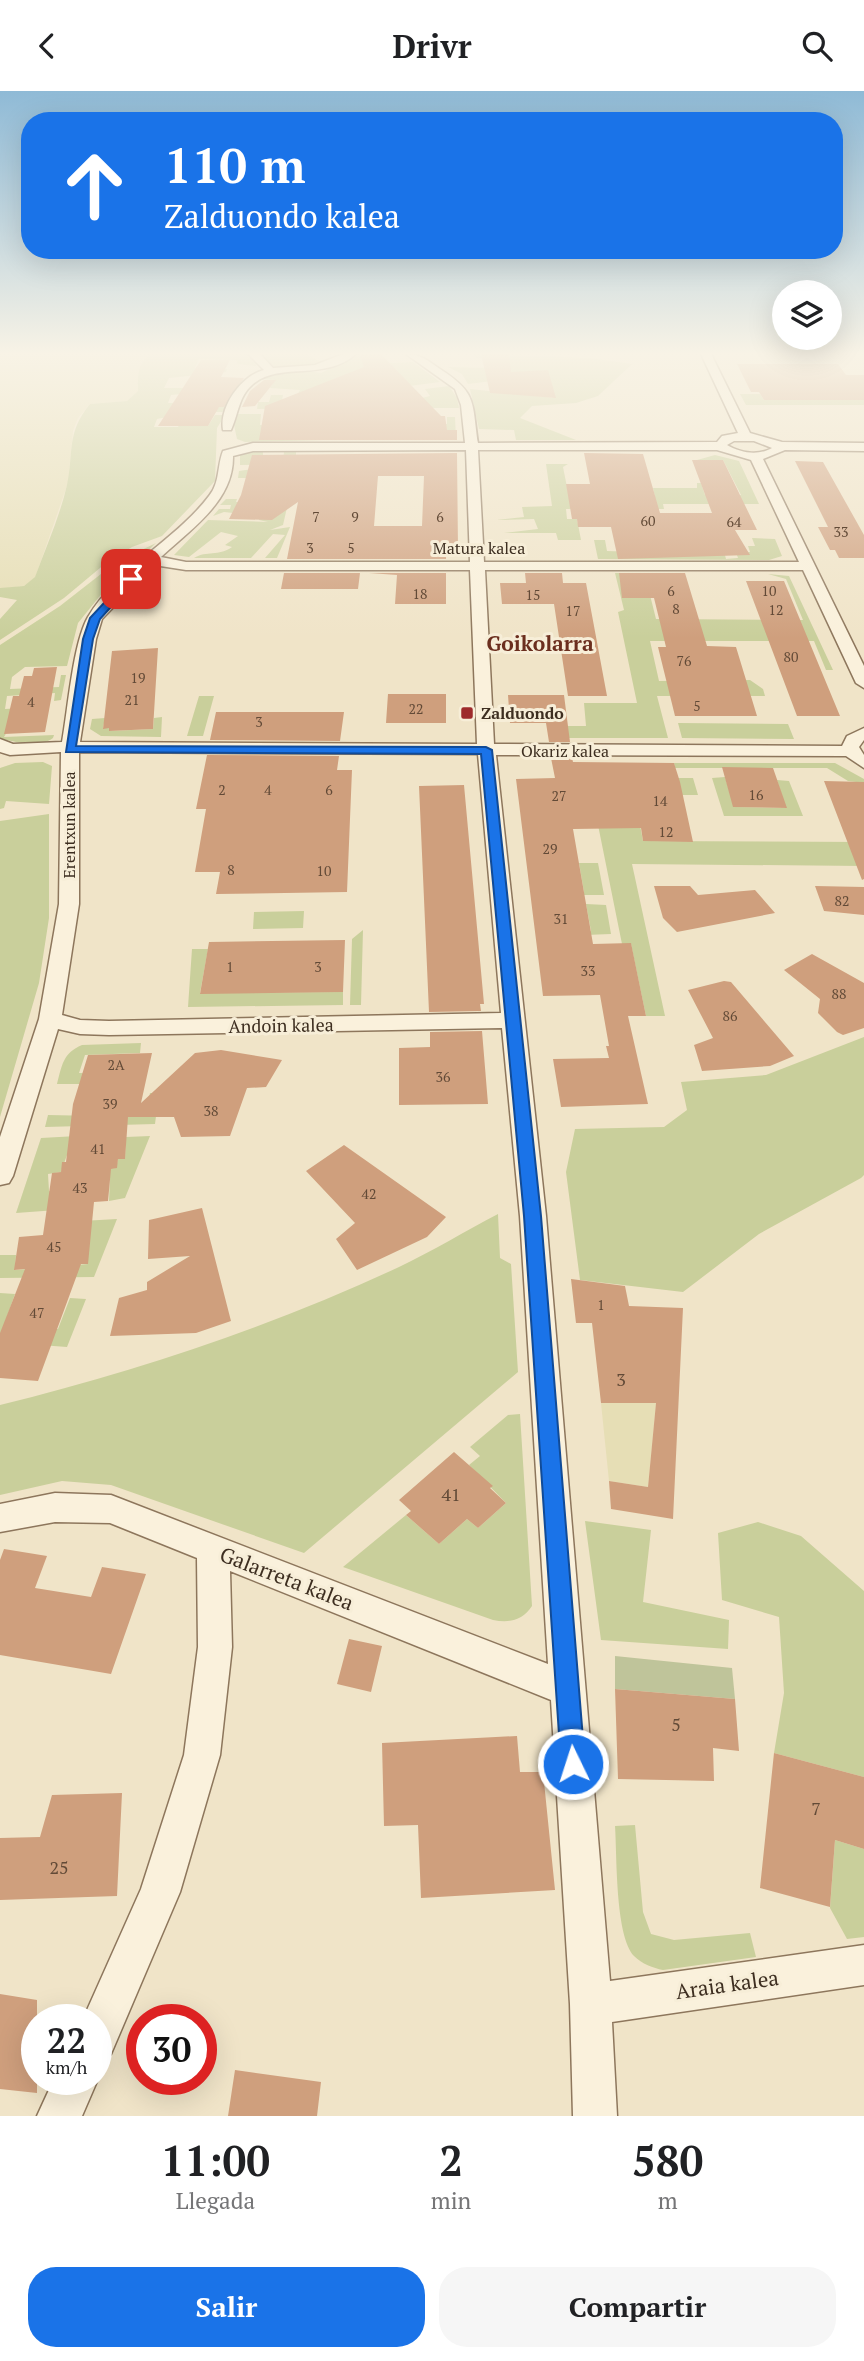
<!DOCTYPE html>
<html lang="es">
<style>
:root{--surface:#fff;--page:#f6f6f6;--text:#202124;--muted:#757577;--accent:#1a73e8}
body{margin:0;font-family:"PT Serif",serif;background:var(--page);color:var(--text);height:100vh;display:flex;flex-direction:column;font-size:26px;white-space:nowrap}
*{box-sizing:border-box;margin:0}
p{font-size:23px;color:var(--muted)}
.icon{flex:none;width:38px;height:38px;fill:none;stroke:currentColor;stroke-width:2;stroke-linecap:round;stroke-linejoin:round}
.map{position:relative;height:2025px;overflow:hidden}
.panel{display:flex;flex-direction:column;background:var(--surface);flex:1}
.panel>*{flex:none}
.hud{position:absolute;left:21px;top:21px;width:822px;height:147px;border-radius:28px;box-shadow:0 7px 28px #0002;background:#1a73e8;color:#fff;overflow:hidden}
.controls{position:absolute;left:772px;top:189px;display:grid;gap:14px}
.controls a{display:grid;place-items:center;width:70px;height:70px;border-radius:50%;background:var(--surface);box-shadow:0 7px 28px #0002;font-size:35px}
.speed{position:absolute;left:21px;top:1913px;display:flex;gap:14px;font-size:35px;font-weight:700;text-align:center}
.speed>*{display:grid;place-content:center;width:91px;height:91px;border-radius:50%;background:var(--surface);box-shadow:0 7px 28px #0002;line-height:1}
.speed small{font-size:18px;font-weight:400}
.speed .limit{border:10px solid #d22;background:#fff;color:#111}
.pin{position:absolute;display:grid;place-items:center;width:60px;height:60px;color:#fff;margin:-30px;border-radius:14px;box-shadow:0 4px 10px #0006}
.me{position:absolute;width:77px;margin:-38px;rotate:356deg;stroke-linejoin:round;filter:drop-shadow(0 0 5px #0008)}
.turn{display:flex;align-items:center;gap:24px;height:147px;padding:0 28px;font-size:32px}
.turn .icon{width:91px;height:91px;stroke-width:2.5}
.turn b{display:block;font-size:49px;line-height:60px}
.eta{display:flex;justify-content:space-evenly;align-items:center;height:119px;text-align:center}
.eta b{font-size:42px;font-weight:700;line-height:49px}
.cta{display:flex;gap:14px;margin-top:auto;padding:14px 28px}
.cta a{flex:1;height:80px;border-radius:28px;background:var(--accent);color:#fff;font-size:28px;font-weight:700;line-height:80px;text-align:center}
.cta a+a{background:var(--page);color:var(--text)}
header{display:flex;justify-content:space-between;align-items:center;height:91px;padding:0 28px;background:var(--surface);font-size:32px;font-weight:700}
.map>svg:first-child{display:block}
</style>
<header><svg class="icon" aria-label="back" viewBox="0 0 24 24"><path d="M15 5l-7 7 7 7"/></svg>Drivr<svg class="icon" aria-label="search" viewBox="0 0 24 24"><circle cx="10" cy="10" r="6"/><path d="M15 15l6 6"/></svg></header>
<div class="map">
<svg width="864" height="2025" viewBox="0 0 864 2025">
<rect width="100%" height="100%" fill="#f0e4c8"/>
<path fill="#e6deb5" d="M0,263h151l-5,3 -8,34 -11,10 -37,3 -12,14 -5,13 -5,52 -33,95 -11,8 -17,2h-7z
M601,1312h55l-8,84 -39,-6z"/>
<path fill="#c9cf9b" d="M151,263h96l10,6 -1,6 -18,-2 -2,-4 -37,-1 -4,9 32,1 -1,3 -57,6 -5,10h19l-2,6 -10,1 -3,8h61l-3,9h-34l-35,7 -3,8h24l4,-8 6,7h20l7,-11h10l-8,13 -2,53 -53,55 -30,11 -26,16 -42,35 -64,42v-21l17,-19 -17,-3v-9l24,-2 11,-9c11,-30 25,-61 32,-92 7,-33 -1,-52 23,-81l37,-3 11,-10c0,-14 -1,-29 13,-37z
M259,263h48l16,9 -48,4z
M359,263h22l-21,1 15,9 38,-2 27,20 -54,7 32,10 12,-3 -5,-7 24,-3 8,12 2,10h-69l-31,17 88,-1v-7h8l1,22 -12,1 -2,-3 -197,5 -8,-3 -3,-14 4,-11h23l-1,11h18l62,-17 -83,1 1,-7h11l2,-7h12l-1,5 16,-6 2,-4 -30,-2 5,-8 -15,-1 40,-9 21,3z
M474,263l116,4 42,6 -34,32 -22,7 -44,3 -12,12 56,22h-60l-2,-10 -35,-1 -9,-40 85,9 -55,-18 -32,4 -6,-10 -14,-7 39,1 -5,-10h-6z
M740,303h20l4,6h100v5h-118z
M247,361h16v3h-10l30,7 1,-10h12v16l-13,57 -13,5 20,-3 -13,31h-12l20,-23 -12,-1 -22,24h-57c13,-8 24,-1 38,-11l-7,-2 13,-9 -17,-4 -32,25 -15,-2 34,-35 60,2 -9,-2 1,-4 -36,-4 -11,4 6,-7h11l1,-4h-11l6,-6h11l-1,3 30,1 21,-25h-49l1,-7 49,-7 -48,1v-10z
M715,364l24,6 20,43h-96l1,5h-98l1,10h10l4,21h-23l-2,-7h-52l34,-4 -4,-10 -38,1 28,-3 -2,-10 30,-1 -6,-42h22l-5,3 6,30h86l-2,-9h44v-5h4l4,12h36l-18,-35h-26z
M752,447l23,1 7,17 -13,4 -171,-1 -4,-19h11l2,11 118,4 1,4 12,-1 -2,-6h14l-2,-6h7z
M156,452l-57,54 -21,26 -11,43 -42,1 -13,10 -2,12 49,-2 2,-12h5l-5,25 -7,1 1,-8 -48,3 -2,13 16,-1 -17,29 50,-2 -1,3c-18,13 -34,3 -53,1v-94l60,-39 55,-43z
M615,482h12l2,6h17l10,40 147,1 -17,-41 -18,-5 21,2 44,94h-7l-12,-29h-164l9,40 91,-1 13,9 2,7h-108l11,42h-115l-2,-12h35l-2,-23h53l-19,-91 6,-2z
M199,605h15l-11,40h-16z
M162,626l-1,20 -60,-1 -11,-7 2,-10 13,-1 -2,10h6l1,3 43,-2 1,-11z
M678,632l110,1 6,15 -112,-1z
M43,671l9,4 -3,38 -43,-3 -2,7 -4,1v-41l15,-5z
M674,672h161l29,16v4l-16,-2 -21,-13h-152z
M725,686l9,30 52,1 -9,-28 12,1 14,35h-79l-12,-38z
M613,687h80l5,17h-16l-50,-13 11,59 221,1v24l-232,-2 33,152h-19l-15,-72h-9l-25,-124z
M49,723v104l-10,65 -39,134v-296z
M579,772h19l6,32h-26l6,-3z
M586,813l20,1 5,29 -26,1 6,-4z
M304,820l-1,17 -50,1 1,-17z
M363,839l-2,75h-11l2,-66z
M192,858h16l-8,44 143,-1v13l-155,2z
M864,946v138l-3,3 -102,56 -76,58 -103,-12 -14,-108 9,-43 89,-2 23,-17 -6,-28 85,-7z
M141,952l-1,10 -55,2 -6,18 56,1 -3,10h-75c5,-19 6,-31 25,-39z
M150,1002h9l-4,31 -110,3 3,-12 97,2z
M95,1044l-28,20 -6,17 -13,2 1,17 35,17 -68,5 25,-75z
M150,1045l-25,62 -16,3 1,-23 -7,-9 13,-1 2,-9 7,-1 1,-21z
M498,1123l2,44 11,6 7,108 -214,181 -193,-68 -49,-4 -62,14v-90c135,-33 273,-79 399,-138 34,-16 66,-36 99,-53z
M117,1128l-23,58 -94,1v-23h16l-1,15 73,-6 -41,-41z
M0,1202l15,1 -11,31 54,4 12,-31 16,1 -19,48 -67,-5z
M520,1323l12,192c-10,15 -23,17 -39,14l-150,-53 63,-52 33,29 28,-25 11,9 28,-25 -37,-38 11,-9 -10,-9 38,-32z
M585,1430l66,9 -8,72 86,18 -1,29 -127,-9z
M758,1431l43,14 63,55v186l-90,-24 10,-60 -5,-76 -57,-17 -4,-67z
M635,1734l8,87 8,22 23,6 76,-7 6,24 -93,13c-10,-2 -21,-6 -29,-14 -19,-20 -17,-101 -19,-130z
M835,1749l29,9v88l-17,2 -17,-31z"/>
<path fill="#bfc49a" d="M615,1565l117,12 3,31 -120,-10z"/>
<path fill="#cf9f7d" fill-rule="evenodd" d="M381,263l60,62h4l2,14h10v10h-198l6,-34 99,-39 -4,-12z
M481,263h28l2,18 37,-2 8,28 -66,-5z
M201,269h29l-9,17 23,1 -20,29h-5l-11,19h-50z
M737,273h101l8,11h18v25h-100l-5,-8h-8z
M264,289h12l-21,26 -13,1 8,-16z
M457,362l1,96h-12v10h-159l11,-57 -26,18 -43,-1 12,-24 11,-40zM378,385h46l-2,50h-48z
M584,362l59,1 17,59h52l-20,-53h31l34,70h-22l15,25 -132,4 -7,-32h-33l-1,-8h-5l-6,-35h24z
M795,370l28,1 41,73v23h-25l-4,-8h-5l-12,-23h10z
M284,482h76l-2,16h-77z
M369,482h77v31h-51l2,-29z
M525,482h37l1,10h23l21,113h-39l-14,-92h-52l-2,-21h26z
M619,482h66l22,73 29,1 21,69h-82l-17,-69h8l-12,-49h-32z
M746,490h38l56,135h-43z
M158,557l-5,81 -44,2v-3l-6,1 9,-78z
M57,576l-12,65 -41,2 9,-38h6l5,-20h8l2,-8z
M388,603h58v29h-60z
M508,604h56l6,47h-21l-3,-19h-36z
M216,621h128l-4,29 -130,-1z
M207,664l132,1 -2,14h15l-5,122 -131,2 4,-22h-25l11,-63h-10z
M551,667h21l1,4 101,1 6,19 13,60 -50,-1 -2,-13 -68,1 20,115 38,-1 15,73h-18l20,88 -87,3 -8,-48 56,-1 -3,-12h3l-9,-51 -57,1 -27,-217 39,-1z
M722,676l51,1 14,40 -54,-1z
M824,690l40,1v97l-2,1z
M464,694l20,219h-4l1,7 -52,1 -10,-226z
M654,795h36l8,9 57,-5 20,23 -98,19 -14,-14z
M815,795l49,1v28l-40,-4z
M345,849l-2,52 -143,2 9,-52z
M812,863l52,29v45l-21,7 -6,-3 -19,-19 2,-14 -36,-29z
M724,890l7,1 63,74 -24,10 -68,5 -8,-26 19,-7 -25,-48z
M482,940l6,73 -89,1v-57l31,-1v-15z
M221,959l61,10 -16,27 -19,1 -17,48 -49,1 -7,-20h-46l-3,42h-7l-1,9 -6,1 -3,32 -14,1 -6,62h-7l-43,117 -38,-3v-45l25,-64 -11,1 5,-33 24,-2 9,-62 9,-1 1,-10h4l7,-58 15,-49 64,-2 -11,50 54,-50z
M344,1054l102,72 -19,20 -70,33 -21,-31 19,-16 -49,-52z
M202,1117l29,113 -35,12 -86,3 9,-38 28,-8v-8l43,-26 -42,3 1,-39z
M571,1188l54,7 4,20 54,2 -10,211 -62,-10 -2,-28 39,6 8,-84h-55l-9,-80h-16z
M454,1361l39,34 -3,2 16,15 -28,25 -11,-9 -28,25 -33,-29 5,-4 -12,-11z
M4,1458l43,7 -12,32 56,9 11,-30 44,7 -35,100 -111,-19v-95z
M349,1548l33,7 -11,46 -34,-8z
M615,1598l120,10 4,52 -26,-3 1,33 -96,-2z
M517,1645l3,36h23l12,118 -134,8 -3,-73 -34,1 -2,-83z
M774,1662l90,24v72l-29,-9 -5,67 -70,-19z
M122,1702l-5,103 -117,4v-62l40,-1 12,-42z
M0,1903l37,6v93l-37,-4z
M235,1979l86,12 -4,34h-89z"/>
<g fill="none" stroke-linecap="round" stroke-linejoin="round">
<g stroke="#8d765c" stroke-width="3">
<path id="street" d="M248,263h12l13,14 42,-3 28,-11h13c-31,28 -78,7 -104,31 -13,11 -14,30 -21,45h-8c-4,-23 18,-54 41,-60z
M406,263c15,0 22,7 34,15 37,24 32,32 38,74l239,-1 5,-6 16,-3 -37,-79h10l39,79 32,9 82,1v8l-79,-1 -22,9 101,207v22l-8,-5 -53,-113h-318l9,174 348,2 5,-10 17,-8v12l-5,7 5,8v13l-18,-12 -350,-1 50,461 64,765 254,-36v40l-252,37 5,94h-44l-3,-112 -19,-304 -321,-129 2,76 -12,108 -40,137 -69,162 -15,6v-41h-13l58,-130 43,-134 14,-108 -1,-89 -87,-35 -55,-1 -55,10v-28l55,-11 56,2 437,169 -28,-448 -18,-188 -393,7 -29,-1 -22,-5 -45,147 -4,7 -9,2v-48l39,-118 20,-115 2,-152 -51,3 -10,-3v-13l13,5 49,-2c6,-33 11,-99 26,-125 29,-49 87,-76 121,-121 11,-13 8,-30 14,-45l30,-8h212l-4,-38 -6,-16zM734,350h20l18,7c-14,8 -31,5 -45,-3zM466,359l4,112h-284l-25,-5c30,-28 73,-56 72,-101l20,-5zM478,359h239l34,10 48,102h-315zM154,474l32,5h284l7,174 -397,-2 16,-103 6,-20zM79,661l399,2 23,259 -392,8 -29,-1 -18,-5 17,-111z
M96,1983l2,5 -16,37h-45l17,-37h42z"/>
</g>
<use href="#street" fill="#faf1dc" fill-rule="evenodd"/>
</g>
<linearGradient id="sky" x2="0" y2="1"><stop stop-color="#8fbad6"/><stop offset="0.48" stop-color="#f8f3e6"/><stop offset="1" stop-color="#f8f3e6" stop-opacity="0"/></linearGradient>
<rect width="864" height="547" fill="url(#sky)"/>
<path fill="#1a73e8" stroke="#114b97" stroke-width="2" d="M128,486l8,2 -36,40 -7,20 -17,107 410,1 6,3 49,466 44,548 -3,8 -9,4 -8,-4 -4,-8 -37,-548 -43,-462 -415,-2 17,-113 7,-21z"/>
<rect fill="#9e2a2b" stroke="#f7eed8" stroke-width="2.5" x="460" y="615" width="14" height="14" rx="3.5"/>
<g text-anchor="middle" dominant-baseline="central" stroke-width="6" stroke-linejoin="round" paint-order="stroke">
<g font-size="14" fill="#624a37">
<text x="316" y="425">7</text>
<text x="355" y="425">9</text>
<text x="440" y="425">6</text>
<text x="648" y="429">60</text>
<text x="734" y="430">64</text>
<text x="841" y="440">33</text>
<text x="310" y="456">3</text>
<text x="351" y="456">5</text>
<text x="671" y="499">6</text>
<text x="769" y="499">10</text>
<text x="420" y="502">18</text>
<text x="533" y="503">15</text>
<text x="676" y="517">8</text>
<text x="776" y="518">12</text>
<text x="573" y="519">17</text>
<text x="791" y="565">80</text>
<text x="684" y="569">76</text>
<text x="138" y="586">19</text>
<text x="132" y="608">21</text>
<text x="31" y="610">4</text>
<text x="697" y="614">5</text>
<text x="416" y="617">22</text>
<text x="259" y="630">3</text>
<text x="222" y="698">2</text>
<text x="268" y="698">4</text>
<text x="329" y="698">6</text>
<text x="756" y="703">16</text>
<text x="559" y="704">27</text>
<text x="660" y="709">14</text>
<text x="666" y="740">12</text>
<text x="550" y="757">29</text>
<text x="231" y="778">8</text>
<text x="324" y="779">10</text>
<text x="842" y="809">82</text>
<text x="561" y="827">31</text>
<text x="230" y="875">1</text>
<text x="318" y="875">3</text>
<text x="588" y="879">33</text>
<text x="839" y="902">88</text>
<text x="730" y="924">86</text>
<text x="116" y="973">2A</text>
<text x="443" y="985">36</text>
<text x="110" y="1012">39</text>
<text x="211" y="1019">38</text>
<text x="98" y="1057">41</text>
<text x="80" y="1096">43</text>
<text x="369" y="1102">42</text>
<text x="54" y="1155">45</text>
<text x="601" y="1213">1</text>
<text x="37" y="1221">47</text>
</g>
<g font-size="16" fill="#3d2e20" stroke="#f7eed8">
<text x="479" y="457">Matura kalea</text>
<text x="565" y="660">Okariz kalea</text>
<text transform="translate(69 734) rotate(-90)">Erentxun kalea</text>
</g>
<g font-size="16" font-weight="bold" fill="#3d2e20" stroke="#f7eed8" text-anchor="start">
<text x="481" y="622">Zalduondo</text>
</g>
<g font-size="18" fill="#3d2e20" stroke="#f7eed8">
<text transform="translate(281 934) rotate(-1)">Andoin kalea</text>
</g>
<g font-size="18" fill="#624a37">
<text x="621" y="1288">3</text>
<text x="451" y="1403">41</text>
<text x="676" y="1633">5</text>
<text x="816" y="1717">7</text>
<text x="59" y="1776">25</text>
</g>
<g font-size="21" font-weight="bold" fill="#6b2e1e" stroke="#f7eed8">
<text x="540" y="552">Goikolarra</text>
</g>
<g font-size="21" fill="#3d2e20" stroke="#f7eed8">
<text transform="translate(287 1487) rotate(21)">Galarreta kalea</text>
<text transform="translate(727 1893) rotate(-8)">Araia kalea</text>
</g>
</g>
</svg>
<div class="controls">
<a><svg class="icon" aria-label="layers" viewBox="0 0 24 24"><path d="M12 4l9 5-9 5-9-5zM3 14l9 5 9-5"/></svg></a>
</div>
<div class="speed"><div>22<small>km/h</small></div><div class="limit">30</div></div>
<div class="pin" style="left:131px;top:488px;background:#d93025"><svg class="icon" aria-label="arrive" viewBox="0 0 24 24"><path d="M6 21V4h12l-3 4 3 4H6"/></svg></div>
<svg class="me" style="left:573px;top:1673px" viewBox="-20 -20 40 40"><circle r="17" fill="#1a73e8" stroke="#fff" stroke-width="3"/><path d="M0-11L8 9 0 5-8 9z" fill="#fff"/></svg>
<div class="hud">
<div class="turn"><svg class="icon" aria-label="ahead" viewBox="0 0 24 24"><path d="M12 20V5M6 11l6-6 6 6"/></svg><div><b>110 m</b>Zalduondo kalea</div></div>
</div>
</div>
<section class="panel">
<div class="eta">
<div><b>11:00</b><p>Llegada</p></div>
<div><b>2</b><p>min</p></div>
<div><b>580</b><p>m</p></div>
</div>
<div class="cta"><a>Salir</a><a>Compartir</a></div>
</section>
